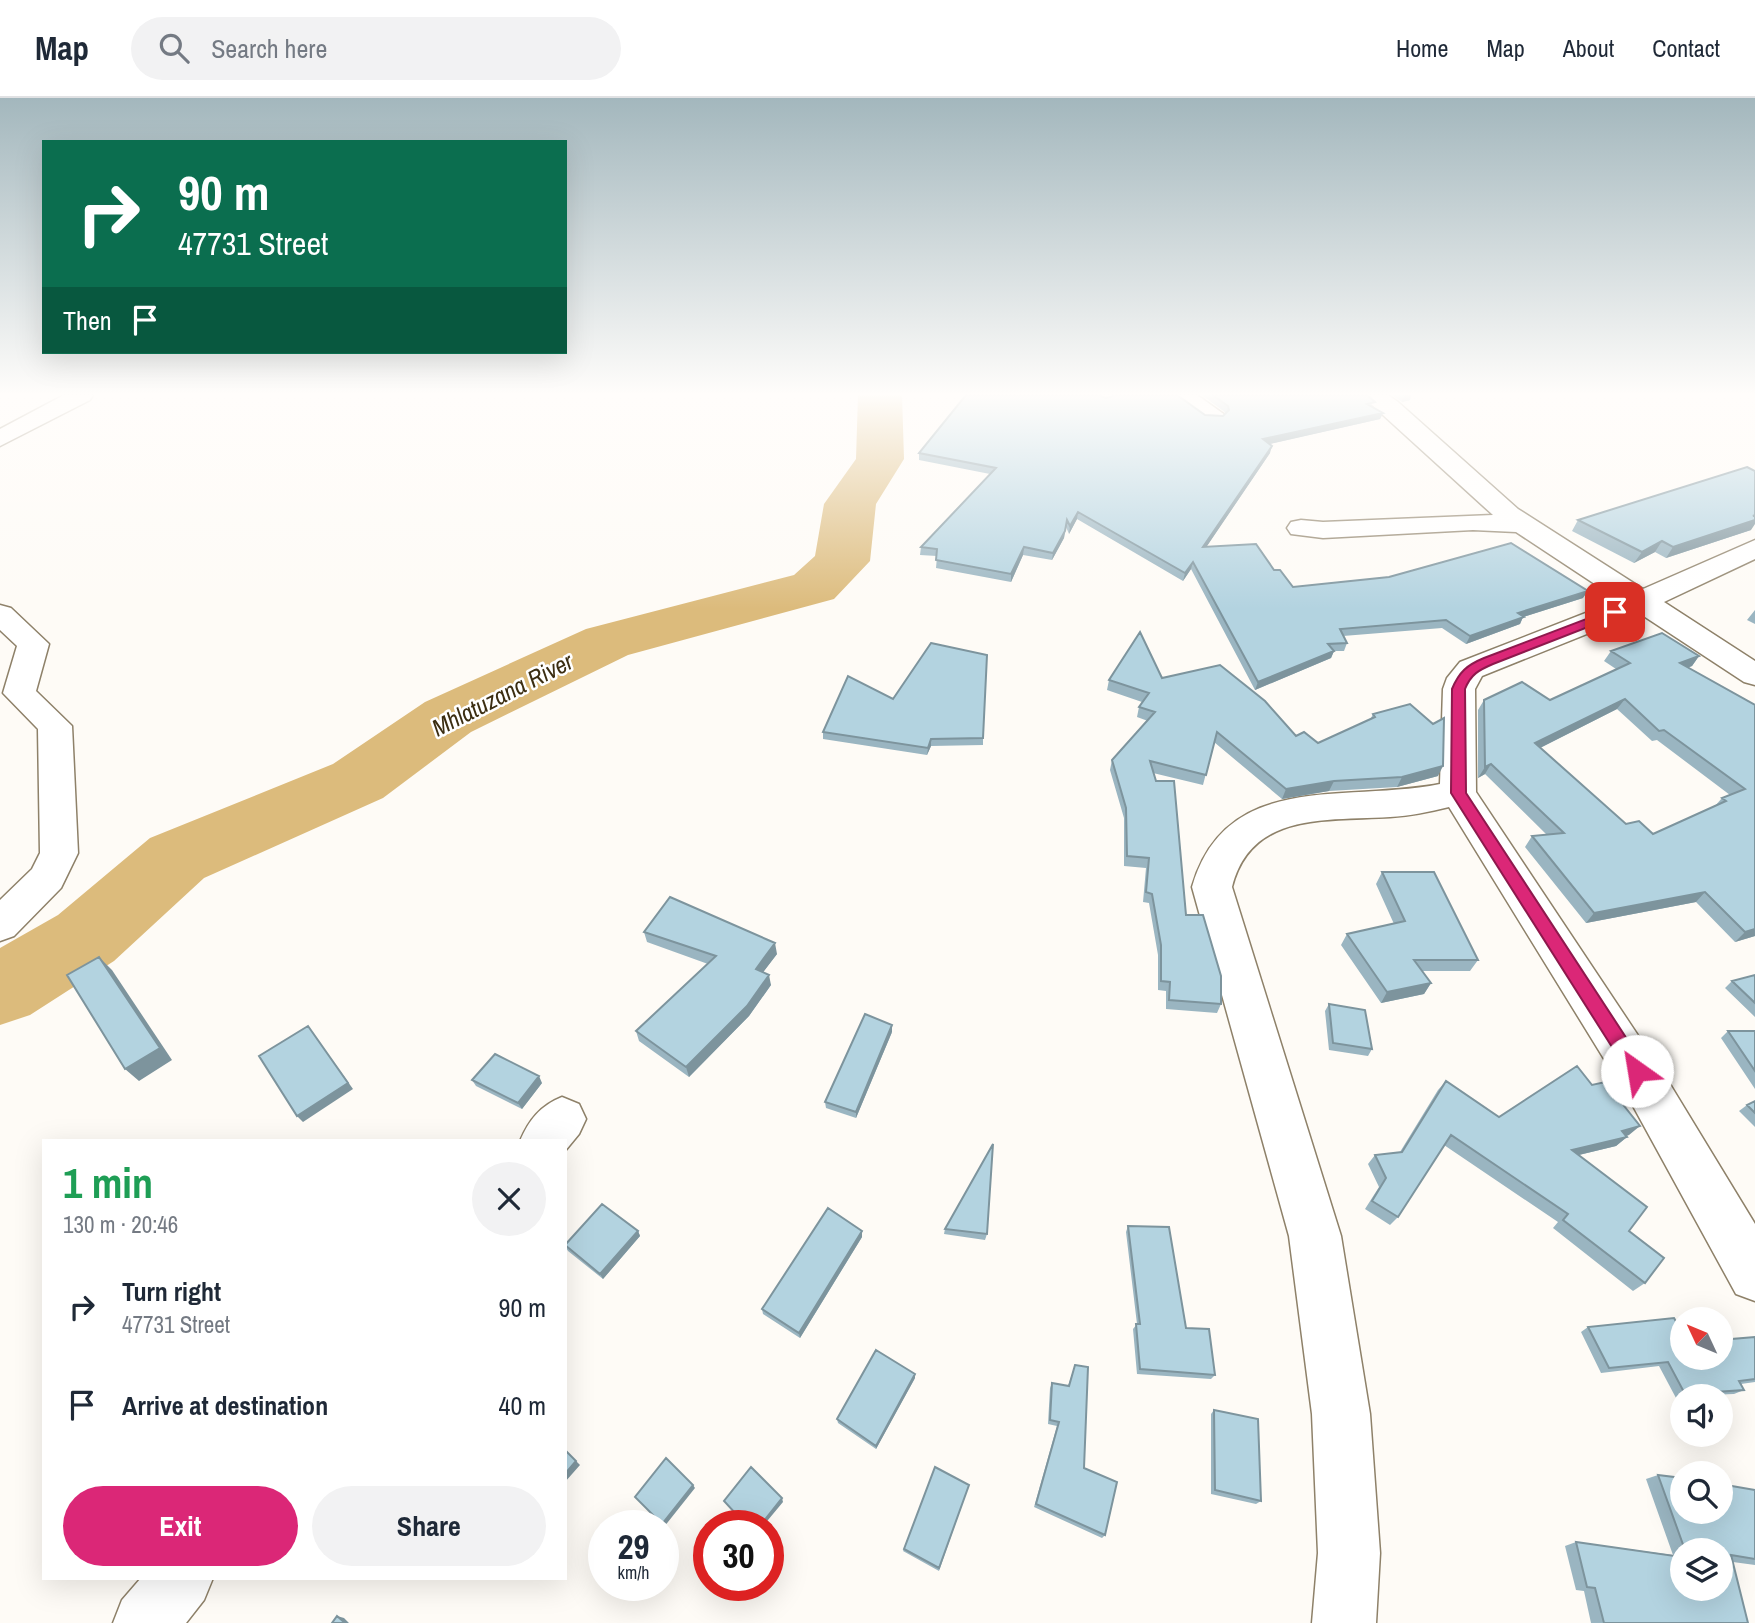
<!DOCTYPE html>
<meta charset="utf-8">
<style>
:root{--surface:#fff;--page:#f2f2f3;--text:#1f2937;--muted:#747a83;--line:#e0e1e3;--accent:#db2777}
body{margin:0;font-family:"Archivo Narrow",sans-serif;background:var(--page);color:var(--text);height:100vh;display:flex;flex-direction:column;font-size:26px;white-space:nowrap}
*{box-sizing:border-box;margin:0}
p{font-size:23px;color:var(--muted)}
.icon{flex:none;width:38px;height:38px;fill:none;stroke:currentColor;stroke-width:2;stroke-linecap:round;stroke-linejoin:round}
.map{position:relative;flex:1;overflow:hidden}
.details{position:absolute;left:42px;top:1041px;width:525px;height:441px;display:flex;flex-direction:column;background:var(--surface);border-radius:0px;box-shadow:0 7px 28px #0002}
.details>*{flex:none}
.hud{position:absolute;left:42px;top:42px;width:525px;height:214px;border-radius:0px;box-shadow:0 7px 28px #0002;background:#0b6e4f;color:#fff;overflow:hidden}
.needle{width:46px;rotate:314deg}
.controls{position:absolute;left:1670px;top:1209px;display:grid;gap:14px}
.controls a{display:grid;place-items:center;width:63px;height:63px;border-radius:50%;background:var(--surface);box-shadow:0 7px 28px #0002;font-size:35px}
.speed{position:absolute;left:588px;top:1412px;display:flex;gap:14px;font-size:35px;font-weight:700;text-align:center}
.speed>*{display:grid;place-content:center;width:91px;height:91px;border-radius:50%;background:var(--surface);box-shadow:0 7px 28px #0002;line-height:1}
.speed small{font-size:18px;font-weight:400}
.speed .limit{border:10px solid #d22;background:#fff;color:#111}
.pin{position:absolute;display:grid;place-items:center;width:60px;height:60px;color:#fff;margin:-30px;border-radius:14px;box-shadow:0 4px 10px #0006}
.me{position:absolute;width:77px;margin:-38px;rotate:328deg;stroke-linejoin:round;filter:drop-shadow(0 0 5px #0008)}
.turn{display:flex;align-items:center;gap:24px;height:147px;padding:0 21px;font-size:32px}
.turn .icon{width:91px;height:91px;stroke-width:2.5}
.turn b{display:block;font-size:49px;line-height:60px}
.then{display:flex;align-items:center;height:66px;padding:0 21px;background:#0003;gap:14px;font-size:26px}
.round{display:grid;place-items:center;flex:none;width:74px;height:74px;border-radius:37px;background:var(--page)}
.head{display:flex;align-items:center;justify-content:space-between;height:119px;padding:0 21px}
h1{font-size:42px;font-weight:700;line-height:52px;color:#1e9e55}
.primary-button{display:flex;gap:14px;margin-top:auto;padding:14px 21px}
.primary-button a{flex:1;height:80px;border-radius:42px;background:var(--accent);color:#fff;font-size:28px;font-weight:700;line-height:80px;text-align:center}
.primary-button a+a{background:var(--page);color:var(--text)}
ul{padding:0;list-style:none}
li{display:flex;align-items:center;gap:21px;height:98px;padding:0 21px}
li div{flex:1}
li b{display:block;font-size:26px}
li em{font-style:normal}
header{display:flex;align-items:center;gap:42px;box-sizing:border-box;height:98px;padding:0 35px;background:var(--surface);border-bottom:2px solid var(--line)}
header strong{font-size:33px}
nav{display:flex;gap:38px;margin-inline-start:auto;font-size:24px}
.search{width:490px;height:63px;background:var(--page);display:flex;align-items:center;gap:18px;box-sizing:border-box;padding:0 24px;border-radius:38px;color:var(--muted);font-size:26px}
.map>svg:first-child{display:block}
</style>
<header>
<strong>Map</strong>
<div class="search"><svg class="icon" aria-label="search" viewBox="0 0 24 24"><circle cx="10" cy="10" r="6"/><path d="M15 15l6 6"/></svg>Search here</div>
<nav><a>Home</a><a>Map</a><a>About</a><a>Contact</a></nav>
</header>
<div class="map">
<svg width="1755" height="1525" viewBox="0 0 1755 1525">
<rect width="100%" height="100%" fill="#fefbf6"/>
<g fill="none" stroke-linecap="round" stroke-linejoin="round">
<path fill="#dcbb7c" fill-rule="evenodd" d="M858,297h44l2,64 -28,45 -6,57 -36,38 -206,56 -157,77 -88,66 -179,80 -90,83 -84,54 -30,10v-77l58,-33 92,-77 183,-74 92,-62 161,-73 208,-54 21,-19 9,-52 32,-45z"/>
<g stroke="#8e8169" stroke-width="3">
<path id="minor" d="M64,297h29l-3,5 -90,46v-17z
M1096,297h23c-5,8 -11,8 -20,6z
M1169,297h28l28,20 -4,5h-16z
M1361,297h27l10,7 120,107 125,80 112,-49v19l-91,43 91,59v24l-11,-3 -105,-69 -157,63 -7,13 1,103 189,284 90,148v77l-19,-7 -103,-188 -184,-299c-20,5 -39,9 -59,10 -62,4 -139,-6 -158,70l109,349 29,178 10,139 -4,70h-64l6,-70 -6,-139 -23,-178 -97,-349c34,-118 155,-84 248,-103l3,-95 4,-11 13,-16 159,-62 -103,-68 -43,-2 -150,8 -32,-4 -4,-6 4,-6 10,-2 22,2 170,-7z
M0,507l11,3 38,36 -13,47 36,35 6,127 -17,35 -47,48 -14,5v-41l32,-31 8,-16 -2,-124 -35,-36 14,-47 -17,-16z
M562,999l17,7 7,15 -7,15 -14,17v-10h-45c9,-21 20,-35 42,-44z
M141,1480h72l-9,22 -18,23h-73l9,-23z"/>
</g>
<use href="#minor" fill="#fff" fill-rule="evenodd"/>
</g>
<path fill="#9ab5c1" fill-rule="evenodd" d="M1202,297h165l6,13 10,5 -3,6 -111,25 1,9 -64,94 68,23 19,17 290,11 -60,19 -3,7 -54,20 -24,-16 -99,8 4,7 -3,8h-10l-3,7 -76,32 -64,-121 -8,12 -106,-62 -8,15 -3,-7 -2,11 -12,22 -29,-5 -12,27 -75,-14 1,-12 -17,-1 1,-8 69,-73 -71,-14v-7l187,-55 99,17 18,1 3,-3z
M1392,297h19l-1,5 -8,2z
M1578,422l173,10 -85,28 -11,-6 -21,11 -62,-32z
M1755,512v14l-8,-4z
M1611,553l88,5 -7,10 -4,2 67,37v231l-20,6 -39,-40 -110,21 -61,-76 7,-11 15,-1 -62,-61 -7,4v-68l6,-10h66l66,-31 -12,-8zM1617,611l35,32 5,-1 73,55 -8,3 -7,8 -62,28 -27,-10 -86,-76z
M1162,580l134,58 22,7 52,-23 3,-6 65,62 -41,11 -68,4 -47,8 -68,-57 -11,43 -50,-12 33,142 35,89 -4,9 -51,-4v-18l-8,-1v-35l-9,-52 -6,-1 3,-34 -22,-2v-48l-14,-48 2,-10 36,-39 -11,-4 2,-10 3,-5 -35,-12 2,-10z
M893,601l90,39v7l-52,1 -4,9 -104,-16v-7z
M1382,774l96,88 -8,11h-48l9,12 -7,11 -43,9 -40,-58 6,-11 47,-10 -18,-40z
M644,834l133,22 -14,18 8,13 -22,31 -60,61 -50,-36 -3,-10 72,-67 -61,-22z
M1755,877v42l-30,-29 7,-7z
M1329,906l43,45 -4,7 -39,-6 -4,-39z
M1728,933h27v58l-34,-51z
M892,934l-36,86 -30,-10 -1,-6z
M472,982l70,3 -20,26 -46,-23z
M1446,983l53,36 130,18 -3,1 1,1 -11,9 -37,9 50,76 16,52 -12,8 -80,-63 5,-6 -114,-77 -46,72 -8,8 -25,-16 14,-22 -11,-23 7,-9 25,-3 38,-62z
M1755,1003v26l-16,-16 8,-6z
M1128,1128l58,102 29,47 -4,4 -74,-5 -4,-45 4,-5 -11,-92z
M945,1131l42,5 -2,6 -41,-6z
M638,1133l2,5 -37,43 -35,-28 -3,-5z
M862,1133v6l-62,101 -37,-24 -1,-5z
M1588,1229l94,31 73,-21v45l-14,2 3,6 -10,4 -52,2v2h-6l-17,-32 -58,7 -20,-41z
M1075,1267l9,103 21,67 -3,3 -68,-31 23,-81 -9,-2 2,-36 2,-5 16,3z
M915,1280l-39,71 -38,-26 -1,-4z
M1214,1312l47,91 -5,3 -45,-10v-80z
M1658,1377l97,15v75l-22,-3 15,61h-157l-7,-32 -8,-1 -11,-44 11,-4 97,13 -27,-76zM1682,1452h38l-38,39z
M969,1387l-30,86 -36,-20 1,-2z"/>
<path fill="#7d949d" d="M1404,297h7l-1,5 -8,2z
M1383,315l-3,6 -119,27 2,-7z
M1272,348l-2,7 -69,102 2,-8z
M1078,414l-1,7 -8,15 1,-8z
M1755,417v9l-4,6 -85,28 7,-11z
M1065,433l-1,7 -12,22 1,-7z
M1662,443l-7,11 -21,11 8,-11z
M1024,449l-1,8 -12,27v-8z
M1193,464l-2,7 -8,12 2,-8z
M1588,493l-5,7 -60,19 -3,7 -54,20 4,-8 48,-23z
M1334,553l-3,7 -76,32 3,-8z
M1699,558l-7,10 -20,7 8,-10z
M1625,601l-8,10 -89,45 7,-11z
M931,641v7l-4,9 1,-7z
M1491,666l-6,10 -7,4 7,-11z
M1443,668l-5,10 -41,11 5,-10z
M1334,683l-5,10 -47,8 4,-10z
M1705,794l-9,10 -110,21 8,-10z
M1755,831v7l-20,6 10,-10z
M775,845l2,11 -19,25 -2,-10z
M99,859l13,13 60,90 -33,21 -14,-12z
M769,877l2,10 -22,31 -60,61 -3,-10z
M1431,885l-7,11 -43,9 6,-11z
M892,927v7l-36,86v-6z
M308,928l45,63 -50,33 -6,-6z
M539,978l3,7 -20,26 -4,-6z
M1640,1028l-11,9 -18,5 11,-9z
M1627,1039l-11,9 -54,13 10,-9z
M638,1133l2,5 -37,43 -3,-5z
M862,1133v6l-62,101 -1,-5z
M915,1276v4l-39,71v-3z
M576,1363l4,4 -15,17v-8z
M693,1387l2,3 -31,39 -2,-3z
M782,1400l1,4 -20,24h-3z
M337,1518l7,2 5,5h-4z"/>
<path fill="#b3d3e0" stroke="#7d949d" stroke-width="2" fill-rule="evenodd" d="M966,297h132l8,3 10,-3h61l28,20 18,1 6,-6 -1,-4 -15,-11h154l8,7 -8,2 16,9 -120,26 9,7 -69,101 53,-3 18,26h6l13,17 96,-10 122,-34 77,48 -70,22 6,4 -54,19 -24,-16 -106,9 7,14 -19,1 6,7 -76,31 -65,-120 -8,11 -107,-61 -8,14 -3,-6 -2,11 -12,22 -29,-6 -13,27 -75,-14 1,-11 -16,-2 75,-79 -77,-15z
M1747,369l8,4v44l-2,1h2v4l-82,27 -11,-6 -20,11 -64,-32z
M1140,534l22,46 58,-13 45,36 31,35 8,-4 14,11 57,-26 -2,-3 37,-10 23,20 11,-6 -1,48 -41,11 -68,4 -48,8 -69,-57 -11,43 -56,-14 6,20h18l12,134h17l18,61v28l-52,-4 1,-18 -9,-1v-36l-9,-51 -6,-2 3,-34 -22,-2 -1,-48 -14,-48 43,-48 -16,-5 10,-14 -40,-13z
M1662,535l37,23 -19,7 75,42v224l-10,3 -40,-40 -111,21 -62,-77 32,-3 -73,-69 -6,3 -1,-67 38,-18 28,18 80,-37 -19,-12zM1625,601l34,32 5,-1 81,59 -23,9 4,3 -73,33 -14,-13 -13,3 -91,-81z
M931,545l56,12 -4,83 -52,1 -3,9 -105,-16 25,-56 45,23z
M1382,774h52l44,88h-64l17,23 -44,9 -40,-58 58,-13z
M670,799l105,46 -19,26 13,6 -22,31 -61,61 -50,-36 80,-75 -72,-24z
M99,859l61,91 -35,21 -58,-94z
M1755,877v28l-23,-22z
M1329,906l36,6 7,39 -39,-6z
M865,916l27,11 -36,87 -31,-10z
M308,928l40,57 -51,33 -38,-60z
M1728,933h27v40z
M495,956l44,22 -21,27 -46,-23z
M1577,968l15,19 13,-3 35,44 -18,5 5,6 -55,13 75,57 -18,24 35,27 -19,25 -82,-63 5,-6 -117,-79 -53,82 -26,-16 14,-23 -11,-23 27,-3 44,-71 53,36z
M1755,1003v12l-8,-8z
M993,1046l-6,90 -42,-5z
M602,1106l36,27 -38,43 -35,-29z
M828,1110l34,23 -63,102 -37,-24z
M1128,1128l41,1 17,101 23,1 6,46 -75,-6 -4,-45h4z
M1674,1220l8,14v26h38v-18l35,-3v42l-16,2 5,9 -59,4 -17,-32 -59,6 -21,-41z
M876,1252l39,24 -39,72 -39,-27z
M1075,1267l13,2 -4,101 33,14 -12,53 -69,-31 23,-82 -9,-2 2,-37 17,3z
M1214,1312l44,9 3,82 -46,-11z
M565,1352l11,11 -11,13z
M666,1360l27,27 -31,39 -27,-27z
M751,1369l31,31 -22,28h-13l-23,-25z
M935,1369l34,18 -30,83 -35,-19z
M1658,1377l24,3v34h38v-28l35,6v69l-24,-4 17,68h-144l-9,-35 -8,-1 -11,-45 106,15v32h38v-39h-35z
M337,1518l8,7h-13z"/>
<linearGradient id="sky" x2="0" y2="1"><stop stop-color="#a3b7bd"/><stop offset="0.58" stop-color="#fffdfb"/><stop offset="1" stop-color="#fffdfb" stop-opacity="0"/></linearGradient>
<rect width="1755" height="511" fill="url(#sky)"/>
<path fill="#db2777" stroke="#8e194d" stroke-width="2" d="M1615,510l6,4 -2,3 -126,49c-14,6 -22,10 -28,25l1,104 178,272 3,6 -3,6 -7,2 -6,-2 -180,-284 1,-104c7,-17 15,-24 32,-31z"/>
<g text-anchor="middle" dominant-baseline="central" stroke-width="5" stroke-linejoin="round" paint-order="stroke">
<g font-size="24" font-style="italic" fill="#3b2d11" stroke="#fff">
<text transform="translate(502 596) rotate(-27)">Mhlatuzana River</text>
</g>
</g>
</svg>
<div class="controls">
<a><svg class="needle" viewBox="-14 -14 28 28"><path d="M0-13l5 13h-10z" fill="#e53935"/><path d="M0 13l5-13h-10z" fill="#747a83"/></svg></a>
<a><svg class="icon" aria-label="sound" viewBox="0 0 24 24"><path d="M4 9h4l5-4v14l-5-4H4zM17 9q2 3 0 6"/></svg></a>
<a><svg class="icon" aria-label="search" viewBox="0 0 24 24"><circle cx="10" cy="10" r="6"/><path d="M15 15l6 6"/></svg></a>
<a><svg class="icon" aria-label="layers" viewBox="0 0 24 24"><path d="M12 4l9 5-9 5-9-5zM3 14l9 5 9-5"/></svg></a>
</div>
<div class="speed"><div>29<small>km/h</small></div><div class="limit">30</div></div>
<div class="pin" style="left:1615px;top:514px;background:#d93025"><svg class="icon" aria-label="arrive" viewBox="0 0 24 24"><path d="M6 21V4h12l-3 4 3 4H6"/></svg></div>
<svg class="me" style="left:1637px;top:973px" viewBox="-20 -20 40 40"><circle r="19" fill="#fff"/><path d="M0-13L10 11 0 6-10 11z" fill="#db2777"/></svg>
<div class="hud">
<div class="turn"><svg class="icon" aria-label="right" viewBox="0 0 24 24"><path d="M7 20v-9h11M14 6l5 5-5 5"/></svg><div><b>90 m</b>47731 Street</div></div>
<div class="then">Then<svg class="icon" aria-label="arrive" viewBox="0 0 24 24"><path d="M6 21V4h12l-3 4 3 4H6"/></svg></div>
</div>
<section class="details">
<div class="head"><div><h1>1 min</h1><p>130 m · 20:46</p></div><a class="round"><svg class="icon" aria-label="close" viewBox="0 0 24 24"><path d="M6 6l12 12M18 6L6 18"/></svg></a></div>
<ul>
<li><svg class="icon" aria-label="right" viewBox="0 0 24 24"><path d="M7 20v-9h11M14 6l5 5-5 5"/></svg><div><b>Turn right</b><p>47731 Street</p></div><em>90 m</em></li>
<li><svg class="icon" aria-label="arrive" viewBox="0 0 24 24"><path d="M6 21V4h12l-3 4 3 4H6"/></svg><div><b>Arrive at destination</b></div><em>40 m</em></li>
</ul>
<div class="primary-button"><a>Exit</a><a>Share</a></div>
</section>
</div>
